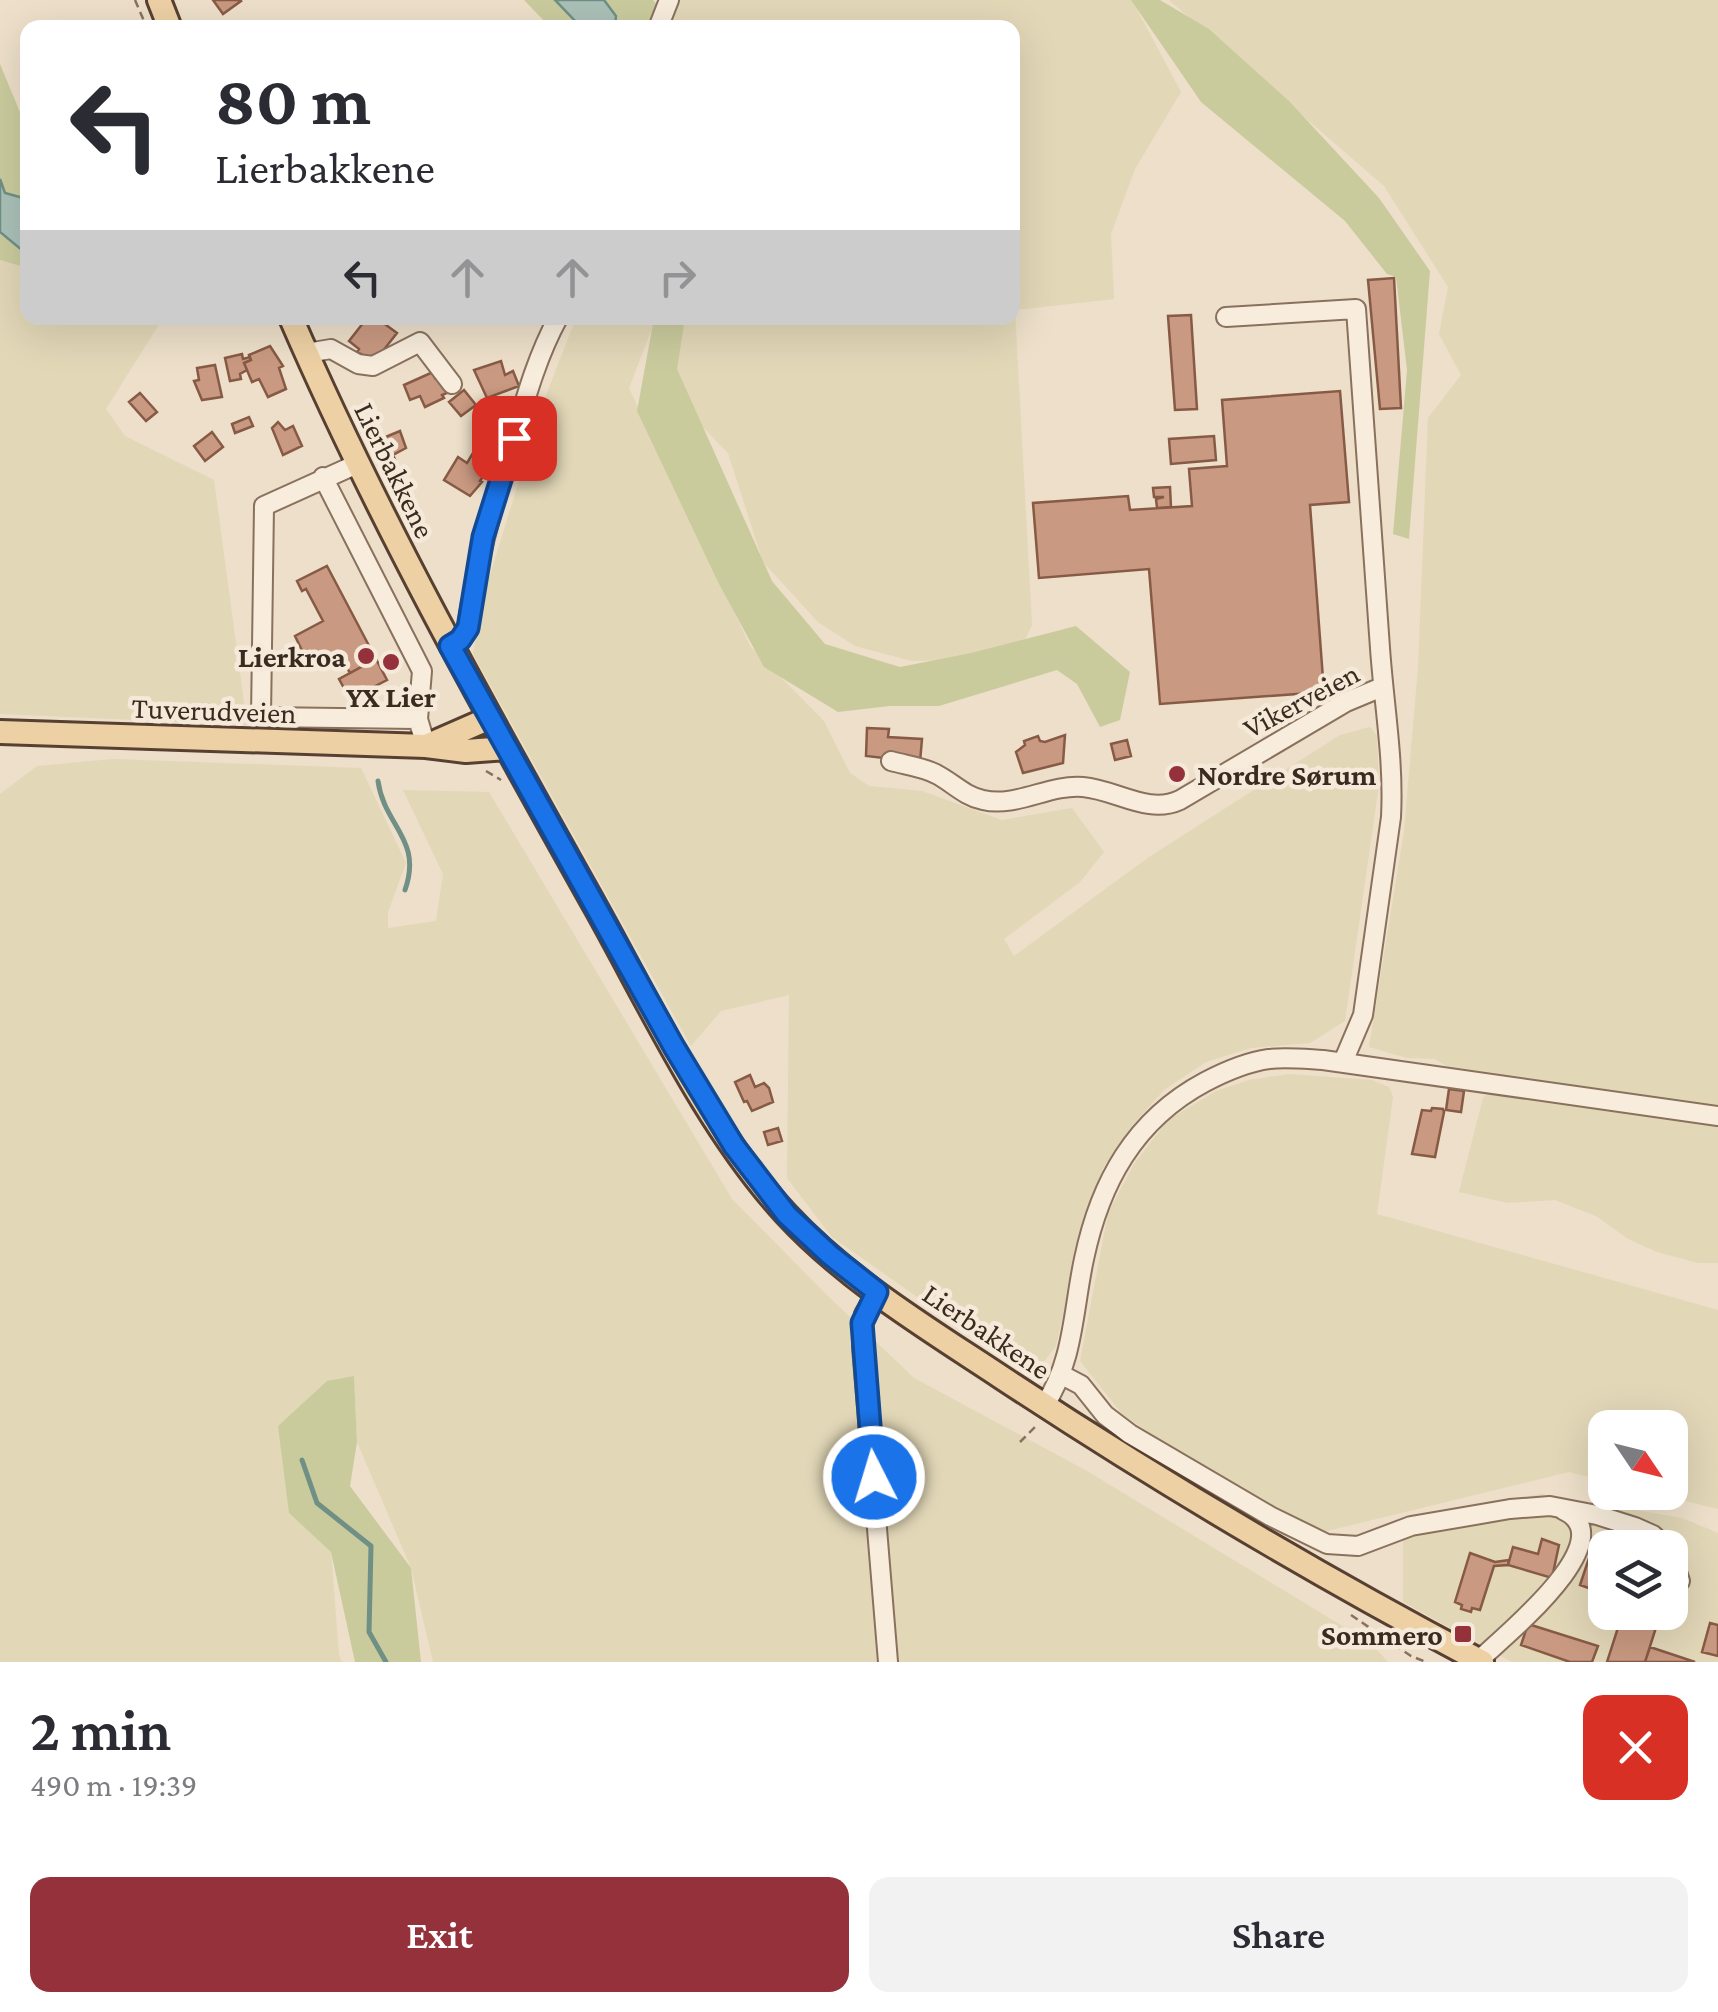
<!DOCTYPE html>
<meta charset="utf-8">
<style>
:root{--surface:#fff;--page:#f2f2f3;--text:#2b2b33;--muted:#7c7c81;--accent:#95313a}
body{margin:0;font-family:"Crimson Pro",serif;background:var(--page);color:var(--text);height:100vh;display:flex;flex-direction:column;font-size:38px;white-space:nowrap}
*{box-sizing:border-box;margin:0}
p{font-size:32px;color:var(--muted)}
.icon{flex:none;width:55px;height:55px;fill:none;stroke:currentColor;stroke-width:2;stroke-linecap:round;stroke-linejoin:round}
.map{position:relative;height:1662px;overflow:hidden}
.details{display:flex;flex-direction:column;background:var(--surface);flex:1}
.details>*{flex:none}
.hud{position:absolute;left:20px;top:20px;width:1000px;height:305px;border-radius:20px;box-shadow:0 10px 40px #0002;background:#fff;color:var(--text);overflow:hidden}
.needle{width:65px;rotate:125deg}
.tools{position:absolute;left:1588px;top:1410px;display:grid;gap:20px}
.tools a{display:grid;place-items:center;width:100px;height:100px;border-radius:20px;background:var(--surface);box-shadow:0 10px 40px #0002;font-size:50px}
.pin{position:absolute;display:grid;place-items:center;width:85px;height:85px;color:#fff;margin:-42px;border-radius:20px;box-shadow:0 5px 15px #0006}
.me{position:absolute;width:110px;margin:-55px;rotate:355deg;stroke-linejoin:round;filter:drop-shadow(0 0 8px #0008)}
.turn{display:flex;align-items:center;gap:35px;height:210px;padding:0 30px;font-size:45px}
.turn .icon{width:130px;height:130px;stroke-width:2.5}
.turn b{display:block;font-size:70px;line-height:85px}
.lanes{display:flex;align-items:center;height:95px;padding:0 30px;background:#0003;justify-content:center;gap:50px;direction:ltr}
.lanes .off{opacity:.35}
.round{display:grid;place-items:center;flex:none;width:105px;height:105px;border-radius:20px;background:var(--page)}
.head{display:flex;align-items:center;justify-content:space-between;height:170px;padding:0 30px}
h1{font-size:60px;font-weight:600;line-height:75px}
.button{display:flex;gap:20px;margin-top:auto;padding:20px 30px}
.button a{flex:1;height:115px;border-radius:20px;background:var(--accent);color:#fff;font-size:40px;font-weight:600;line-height:115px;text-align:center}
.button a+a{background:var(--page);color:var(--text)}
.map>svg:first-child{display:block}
</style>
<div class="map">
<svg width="1718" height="1662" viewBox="0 0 1718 1662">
<rect width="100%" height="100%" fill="#eddfc9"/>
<path fill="#e2d7b7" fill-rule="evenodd" d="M680,0h452l49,92 -46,77 -24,65 3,65 -99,11 17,315 -7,15 -46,20 -67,1 -57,-15 -37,-24 -55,-60 -35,-109 -35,-36 -21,-38 3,-61h337v-290h-343z
M1169,0h549v1109l-262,-37 -21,-13 -28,-1 -38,-11 35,-216 14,-163 10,-250 33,-43 -22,-41 9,-47 -64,-101z
M0,260l27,8 1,50h135l-57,91 19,27 89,44 33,245 -247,-11z
M576,318h80l-27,70 121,258 74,75 26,52 19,13 53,5 80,29 70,-12 32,44 -24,30 -76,57 10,17 135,-99 191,-122 30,-8 7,9 2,49 -34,236 -35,22 -59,5 -45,14 -42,28 -34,38 -27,40 -21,63 -26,115 -16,21 -19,3 -189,-133 -45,-59 2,-183 -68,16 -30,35 -218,-392 9,-53 61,-198z
M113,759l248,9 45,95 -18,49v16l48,-7 7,-47 -40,-84 86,2 243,407 95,96 87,83 173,93 285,173 16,18h-955l-22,-94 -54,-126 -3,-65 -65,136 42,38 8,104 3,7h-342v-868l37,-28z
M1289,1074l83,6 17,7 4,10 -16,117 341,96v199l-66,-16 18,-1v-64h-65v53l-36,-9 -246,60 -117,-61 -84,-57 -42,-53 28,-148 26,-49 34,-44 48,-29 33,-11z
M1492,1091l226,32v140h-20l-41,-11 -29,-13 -32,-23 -41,-16 -47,3 -49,-11 24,-94z
M1541,1494l141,24 36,15v129h-206l-109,-60v-84zM1605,1548h65v64h-65z"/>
<path fill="#cacb9d" d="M524,0h129l18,21 -4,6h-117z
M1131,0h29l49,29 80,72 90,97 51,73 -21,268 -16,-5 14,-164 -11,-93 -9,-3 -42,-53 -144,-119z
M0,64l27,65v139l-27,-8z
M654,318h31l-8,51 95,212 53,63 75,23 71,-14 105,-27 54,46 -10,48 -20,7 -23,-43 -20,-14 -118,36h-49l-52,6 -74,-45 -46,-85 -81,-171z
M354,1376l3,66 -7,44 61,82 10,94h-66l-24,-110 -42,-39 -11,-87 49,-45z"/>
<path fill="#aac1b8" stroke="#709085" stroke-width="2.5" d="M555,0h49l12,16 -1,11h-34z
M0,179l5,14 22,6v51l-4,1 -23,-19z"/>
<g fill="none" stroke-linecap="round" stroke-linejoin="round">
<path stroke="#709085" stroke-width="5" d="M378,781c6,45 45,58 27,109
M302,1460l15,43 54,43 -2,86 17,30"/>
</g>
<path fill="#c99981" stroke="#875a45" stroke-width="2.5" d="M213,0h27l1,1 -18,13z
M1394,278l7,130 -21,1 -12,-129z
M1191,315l6,94 -22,1 -7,-94z
M367,318h18l-3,4 15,11 -22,28 -18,-9 2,-3 -10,-8z
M270,346l13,20 -4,2 7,21 -18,8 -9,-18 -7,3 -8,-19 7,-3 -2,-5z
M242,354l1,5 7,-2 1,3 -7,3 3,7 -7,4 1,5 -11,2 -5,-23z
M501,361l4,14 8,-4 6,15 -32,12 -13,-28z
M215,365l7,32 -20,3 -8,-19 5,-1 -2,-12z
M433,372l2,6 6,-3 8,17 -7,3 2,3 -19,9 -5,-11 -10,4 -6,-15z
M464,390l12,15 -15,11 -12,-14z
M1340,391l9,111 -39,3 14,187 -164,12 -11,-135 -110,9 -6,-75 95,-7 2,14 62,-4 -3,-37 38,-3 -5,-66z
M140,393l17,19 -11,9 -17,-19z
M249,417l4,9 -18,7 -3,-9z
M278,422l7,8 8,-4 9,20 -19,9 -11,-27z
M400,431l6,17 -13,7 4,9 -8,4 -13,-27z
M212,432l11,15 -18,14 -11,-15z
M1214,436l2,24 -45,4 -2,-25z
M476,448l18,11 -14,22 2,1 -12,14 -26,-16 14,-23 9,6z
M1170,487l1,20 -14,1 -1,-9 8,-2h-10l-1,-9z
M327,566l49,93 -26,14 -10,-18 -4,2 -2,-5 -25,13 -14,-29 28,-15 -17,-32 -4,2 -5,-10z
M376,659l11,21 -37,19 -11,-20z
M867,728l22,1 -1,8 34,2 -2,23 -54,-6z
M1065,735l-2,28 -40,10 -7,-21 9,-7 -1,-4 14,-5 2,5 5,1z
M1127,740l4,16 -16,4 -4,-16z
M750,1075l5,12 9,-4 5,5 4,14 -21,9 -5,-10 -3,1 -9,-20z
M1449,1089l15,2 -3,21 -15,-2z
M1432,1108l11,1 1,3 -9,45 -23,-3 10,-44 9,1z
M778,1128l4,13 -14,4 -4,-13z
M1542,1539l17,6 -7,33 -44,-13 5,-18 25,7z
M1591,1552l14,4v38l-25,-9z
M1470,1553l25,9 14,-2 -1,5 -14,1 -14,44 -8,-2 -1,4 -10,-3 1,-4 -7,-3z
M1623,1612h38l-16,50h-38z
M1710,1623l8,2v31l-16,-4z
M1528,1624l70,22 -6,16h-22l-49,-17z
M1650,1647l45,15h-50z"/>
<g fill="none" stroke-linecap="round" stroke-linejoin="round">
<g stroke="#89715e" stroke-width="22">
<path id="minor" d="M658,28l11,-28
M1226,317l130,-8c8,113 16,226 24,339 4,58 14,111 11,169l-28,198 -20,47
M307,353l24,-4 27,15 15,2 47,-24 32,42
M357,464l-93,42 -3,211 157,2 8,27
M323,477l99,194 -4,48
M450,646l10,-6 7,-12c9,-63 25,-120 44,-180 13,-44 25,-90 47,-130
M891,761c14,4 32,6 45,13 16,8 28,22 47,26 33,8 66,-16 100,-13 34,3 65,28 97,13l166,-98 36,-15
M877,1293l-13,21 -2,33 26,315
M1062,1375l19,10 24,30 25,19 140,82 57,28 31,2 53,-20 99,-17 40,-3 47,9 38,12 18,8 14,13
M1044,1406c30,-45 29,-96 40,-147 16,-76 50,-139 121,-177 19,-10 42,-20 64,-23 18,-2 36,0 54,1l395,56
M1670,1551l10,30
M1479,1660c24,-23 148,-122 84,-150"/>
</g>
<g stroke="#574032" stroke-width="28">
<path id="major" d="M159,0l11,28
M291,318c88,203 196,395 304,588 57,102 112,222 191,308 61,66 141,114 215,163 156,103 316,198 481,285
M0,732l426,14 40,5 41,-3
M426,746l64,-28"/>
</g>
<path stroke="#89715e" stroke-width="2.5" stroke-dasharray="8 5" stroke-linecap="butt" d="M135,0l12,28
M486,771l15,9
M1020,1442l16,-16
M1351,1615l60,41 15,6"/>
<use href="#minor" stroke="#f8eddc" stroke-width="18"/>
<use href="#major" stroke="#edd0a4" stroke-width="22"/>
</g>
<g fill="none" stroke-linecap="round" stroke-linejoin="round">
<g stroke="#114b97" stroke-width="25">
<path id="route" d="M514,438l-31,99 -15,91 -8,12 -10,6 224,401 60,99 53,69 43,40 47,37 -15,31 12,154"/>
</g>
<use href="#route" stroke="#1a73e8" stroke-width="18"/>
</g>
<g fill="#95313a" stroke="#f5ead9" stroke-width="4">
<circle cx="366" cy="656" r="10"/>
<circle cx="391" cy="662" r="10"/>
<circle cx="1177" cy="774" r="10"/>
<rect x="1453" y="1624" width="20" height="20" rx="5"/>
</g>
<g text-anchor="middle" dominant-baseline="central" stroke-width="9" stroke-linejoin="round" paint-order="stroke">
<g font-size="30" fill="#3a2b21" stroke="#f5ead9">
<text transform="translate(395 470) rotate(64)">Lierbakkene</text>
<text transform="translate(1301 700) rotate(-28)">Vikerveien</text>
<text transform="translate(214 710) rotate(2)">Tuverudveien</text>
<text transform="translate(987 1331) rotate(34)">Lierbakkene</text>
</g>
<g font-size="30" font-weight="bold" fill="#3a2b21" stroke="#f5ead9" text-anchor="end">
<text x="346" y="656">Lierkroa</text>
<text x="391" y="696" text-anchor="middle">YX Lier</text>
<text x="1197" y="774" text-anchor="start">Nordre Sørum</text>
<text x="1443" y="1634">Sommero</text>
</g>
</g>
</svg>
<div class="tools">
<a><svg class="needle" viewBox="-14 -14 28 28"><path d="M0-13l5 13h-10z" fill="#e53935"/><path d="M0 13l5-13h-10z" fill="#7c7c81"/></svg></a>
<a><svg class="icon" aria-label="layers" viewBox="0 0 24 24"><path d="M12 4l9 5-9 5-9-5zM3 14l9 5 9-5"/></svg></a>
</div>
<div class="pin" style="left:514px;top:438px;background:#d93025"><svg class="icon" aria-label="arrive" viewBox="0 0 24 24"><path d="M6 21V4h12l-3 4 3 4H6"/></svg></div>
<svg class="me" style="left:874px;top:1477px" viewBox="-20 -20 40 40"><circle r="17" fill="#1a73e8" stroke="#fff" stroke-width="3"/><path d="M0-11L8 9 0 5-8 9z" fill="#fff"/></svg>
<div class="hud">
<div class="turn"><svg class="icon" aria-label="left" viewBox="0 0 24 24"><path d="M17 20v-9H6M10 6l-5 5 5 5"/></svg><div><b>80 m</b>Lierbakkene</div></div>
<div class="lanes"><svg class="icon" aria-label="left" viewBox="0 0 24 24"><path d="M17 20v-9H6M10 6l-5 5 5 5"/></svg><svg class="icon off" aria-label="ahead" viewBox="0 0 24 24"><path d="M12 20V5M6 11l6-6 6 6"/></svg><svg class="icon off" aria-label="ahead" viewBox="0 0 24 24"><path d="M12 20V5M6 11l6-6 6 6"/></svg><svg class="icon off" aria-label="right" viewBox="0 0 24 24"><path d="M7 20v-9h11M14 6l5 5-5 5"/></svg></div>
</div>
</div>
<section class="details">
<div class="head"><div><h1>2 min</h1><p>490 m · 19:39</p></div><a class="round" style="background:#d93025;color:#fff"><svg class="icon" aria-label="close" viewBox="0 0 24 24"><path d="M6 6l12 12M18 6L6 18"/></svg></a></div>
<div class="button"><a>Exit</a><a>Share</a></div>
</section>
